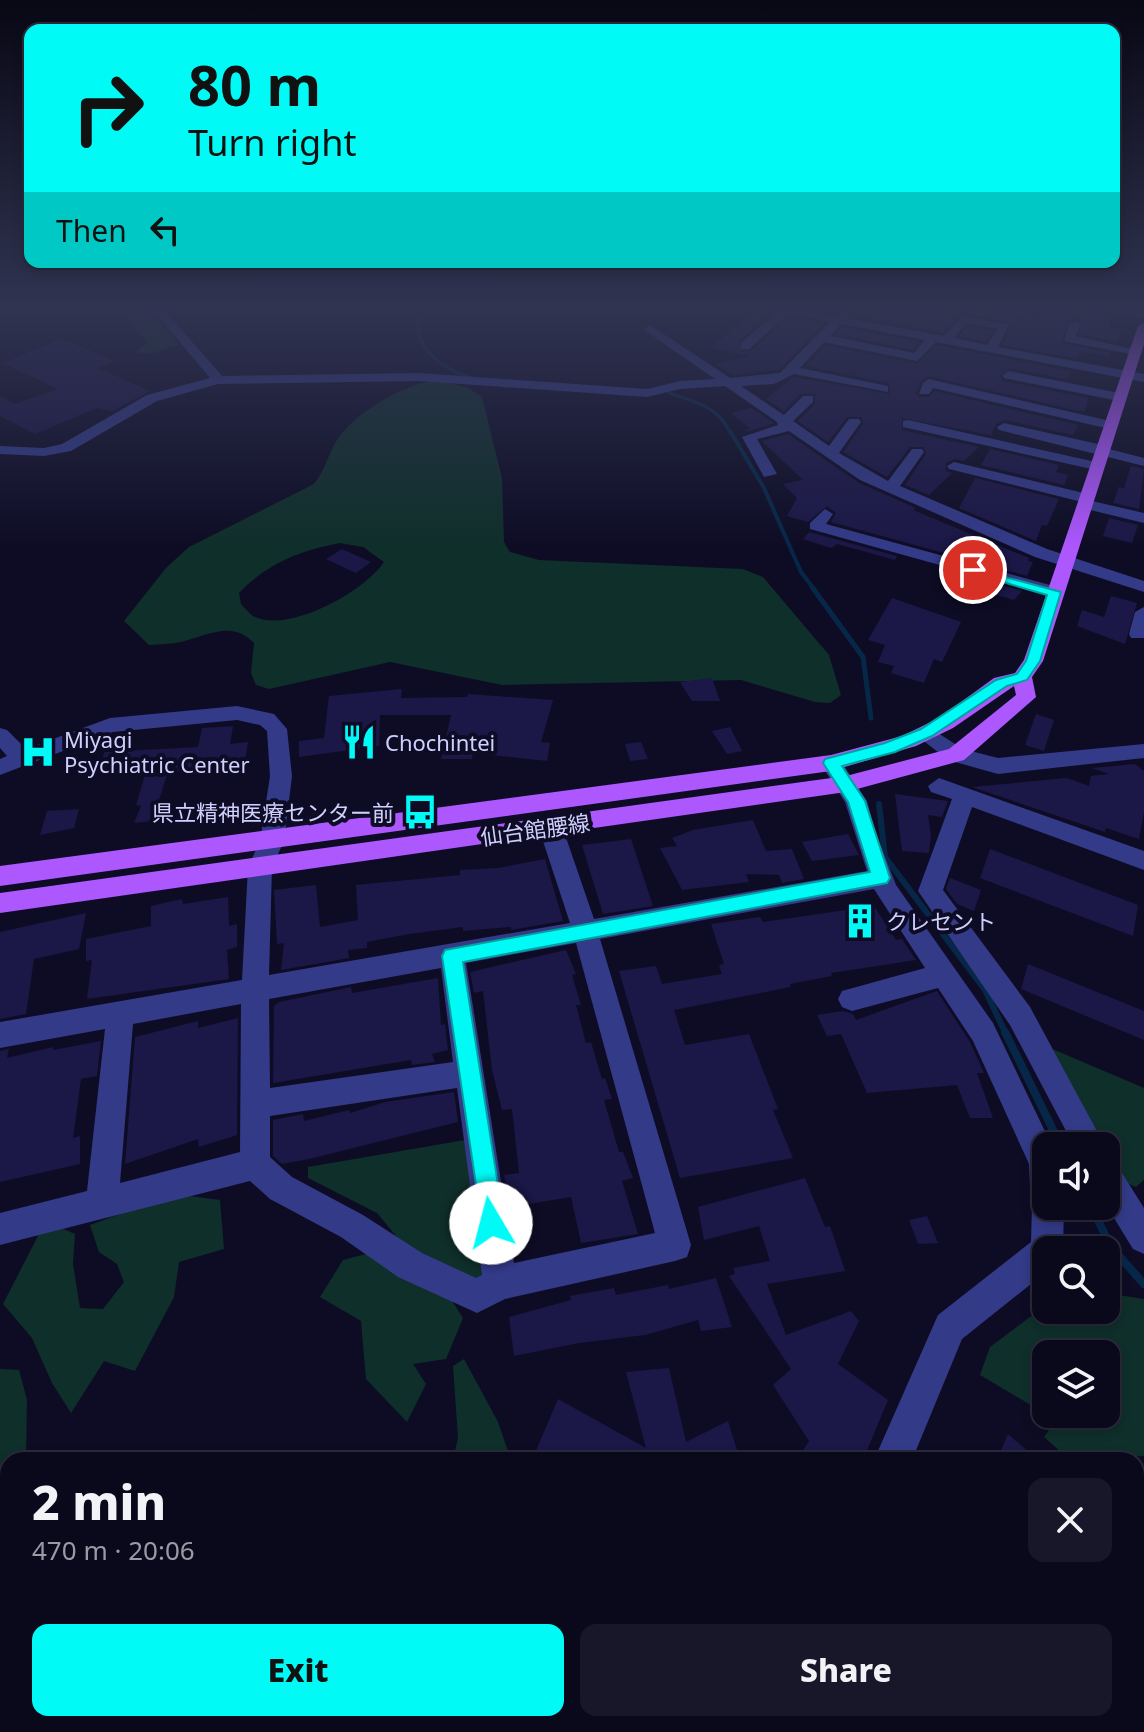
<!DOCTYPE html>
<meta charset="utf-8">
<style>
:root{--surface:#0a091c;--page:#181729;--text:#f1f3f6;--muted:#999aa3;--line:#2a2a3b;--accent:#00fbf7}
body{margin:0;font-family:"Noto Sans","Noto Sans JP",sans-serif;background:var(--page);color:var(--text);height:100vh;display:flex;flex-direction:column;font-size:30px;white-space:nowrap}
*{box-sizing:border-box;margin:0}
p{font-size:26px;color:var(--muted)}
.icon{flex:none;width:44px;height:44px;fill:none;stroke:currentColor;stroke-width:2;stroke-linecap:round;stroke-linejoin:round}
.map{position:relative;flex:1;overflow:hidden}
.panel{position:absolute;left:0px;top:1452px;width:1144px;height:280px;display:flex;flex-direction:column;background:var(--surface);border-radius:24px 24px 0 0;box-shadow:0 4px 12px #0003,0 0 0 2px var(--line)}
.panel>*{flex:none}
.guide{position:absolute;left:24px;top:24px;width:1096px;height:244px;border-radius:16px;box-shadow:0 4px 12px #0003,0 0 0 2px var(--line);background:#00fbf7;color:#111;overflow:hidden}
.controls{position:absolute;left:1032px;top:1132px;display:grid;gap:16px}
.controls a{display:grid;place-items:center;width:88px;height:88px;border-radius:16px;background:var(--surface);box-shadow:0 4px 12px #0003,0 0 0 2px var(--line);font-size:40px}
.pin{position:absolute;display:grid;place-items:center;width:68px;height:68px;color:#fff;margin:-34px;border:4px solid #fff;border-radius:50%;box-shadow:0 2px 8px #0007}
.me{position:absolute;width:88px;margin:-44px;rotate:352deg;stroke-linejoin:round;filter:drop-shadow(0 0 6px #0008)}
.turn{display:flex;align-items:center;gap:28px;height:168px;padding:0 32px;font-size:36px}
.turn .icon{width:104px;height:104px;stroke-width:2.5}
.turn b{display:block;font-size:56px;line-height:68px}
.then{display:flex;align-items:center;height:76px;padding:0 32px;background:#0003;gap:16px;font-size:30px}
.round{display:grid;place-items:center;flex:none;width:84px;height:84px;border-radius:16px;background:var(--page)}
.overview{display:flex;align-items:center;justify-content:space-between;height:136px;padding:0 32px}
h1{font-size:48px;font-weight:800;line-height:60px}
.cta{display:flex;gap:16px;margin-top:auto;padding:16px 32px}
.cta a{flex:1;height:92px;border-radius:16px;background:var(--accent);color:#111;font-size:32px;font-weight:800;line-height:92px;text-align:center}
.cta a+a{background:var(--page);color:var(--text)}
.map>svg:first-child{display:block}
</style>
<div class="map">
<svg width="1144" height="1732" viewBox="0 0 1144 1732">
<rect width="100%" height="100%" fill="#0e0c25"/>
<path fill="#0f2f2a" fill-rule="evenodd" d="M137,312l17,2 25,31 -30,9 -13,-2 12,-10 -22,-24z
M439,380l29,8 14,9 20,81 2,64 6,10 29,8 204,9 20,8 66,78 12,40 -11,8 -15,-1 -74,-22 -239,5 -112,-23 -121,27 -13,-4 -5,-12 3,-30c-21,-23 -46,-8 -73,-1 -10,2 -21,2 -32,3l-25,-24 42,-53 23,-21 125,-63c10,-13 13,-25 20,-39 17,-31 70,-62 105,-65zM340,543l23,4 21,15c-19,29 -94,71 -129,55 -5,-2 -10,-9 -14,-13l-2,-11c29,-30 60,-42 101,-50z
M1043,1045l101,43v92l-8,7 -21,-8 -9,-17v-16h-9z
M465,1140l22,128 -12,20 -60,-29 -38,-46 -69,-35v-11z
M174,1194l46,6 4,49 -45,13 -5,35 -39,74 -31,-10 -33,52 -19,-30 -20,-45 -29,-34 36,-70 20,-7 16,7 -2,30 7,44 23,1 21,-27 -7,-18 -18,-12 -9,-27z
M370,1253l77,40 16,25 -17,41 -33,5 13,20 -19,38 -41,-43 -5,-58 -41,-24 23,-37z
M1106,1293l38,6v157l-74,4 -26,-23 12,-17 -9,-6h59v-60h-60v60l-66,-39 10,-28 48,-36 68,-1z
M464,1359l34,63 13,38h-58l5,-22 -5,-72z
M0,1369l19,1 8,30 -1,60h-18v100l-8,-3z"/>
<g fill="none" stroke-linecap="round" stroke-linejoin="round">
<path stroke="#072749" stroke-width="3" d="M413,307c5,9 4,15 6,25 4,25 31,39 52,46
M669,393c24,8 51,14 61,40"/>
<path stroke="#072749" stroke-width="4" d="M730,431l34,57 37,84 13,17"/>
<path stroke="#072749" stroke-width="5" d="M812,587l51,70 8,61"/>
<path stroke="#072749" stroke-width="6" d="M879,804l6,53 100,133 21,44"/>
<path stroke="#072749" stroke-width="8" d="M1005,1032l56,114
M1091,1206l20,41 33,37"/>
</g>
<path fill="#1b1747" d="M758,307l13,6 -32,28 2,11 10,-1 38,-34 35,7 -45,46 -47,5 -16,-11 35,-8 -40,-8z
M859,307h77l24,7 -17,19 -90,-17z
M975,307h28l24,16 12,-6 -15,-10h60l28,9 -3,11 12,2 -5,13 -37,-8 3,-13 -6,-3 -8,3 -7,22 50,10 -2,4 -28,-6 -4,8 -75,-14 10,-21 -25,-6 5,-6z
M967,326l26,5 -7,11 -27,-6z
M842,327l77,15 -6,8 -77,-16z
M62,339l52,22 -17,7 53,23 -37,20 -16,-3 -62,26 -35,-18v-20l15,8 42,-15 -54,-26z
M825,345l91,19 21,-19 134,26 -5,8 -56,-11 -10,8 3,5 85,17 -1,7 -3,7 -157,-36 -7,6 -4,11 3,4h10l5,-6 144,34 -5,10 -68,-15 -9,4 -5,11 -89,-17v12l77,17 -15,14 -9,-2 -9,4v8l6,2 -23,22 -24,-10 21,-31 -2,-7h-14l-23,30 -44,-25 20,-28 -1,-7h-15l-19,25 -30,-21 17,-17v-10h-14l-17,17 -18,-12 28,-22 96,17 -1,-11 -83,-17z
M751,408l23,15 -27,9 -3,-2 6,-1 -19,-16z
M788,434l71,49 57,25 -3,2 116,48 -1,3 5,1 -6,14 -196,-54 5,-9 -9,-7 -19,16 -21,-6 10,-18 -14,-14 20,-4 -41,-39z
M990,449l69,16 -3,7 12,3 -4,10 -83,-20z
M1131,466l13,3 -5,40 -26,-6 6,-16 5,1z
M975,478l84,21 -12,27 -5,-1 -6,16 -77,-33z
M1109,518l29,7 -6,18 -29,-7z
M809,532l88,24 -2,4 -58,-16 -6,4 -28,-9z
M342,549l29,13 -15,11 -30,-14z
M983,580l39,11 -8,9 -35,-10z
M1111,596l26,7 -12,41 -48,-18 5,-16 22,7z
M892,598l69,24 -19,40 -8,-3 -10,24 -33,-10 3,-7 -16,-4 7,-17 -17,-5z
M712,678l8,23h-28l-12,-19z
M402,689l-1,9 66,-1 1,-3 85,6 -12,42 9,1 -3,18 -74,-8 -1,6h-31l10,-44h-71l-1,31 -80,11v-16l25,-3 5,-42z
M1036,714l18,6 -10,31 -19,-6z
M233,726l-3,18 18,-2 -4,25 -76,5 -16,49 -18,2 7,-17 -5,-1 11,-37 -51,4 9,-20 93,-5 4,-19z
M730,727l12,24 -15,3 -15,-23z
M641,742l7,17 -18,2 -5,-17z
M1135,764l9,7v41l-5,27 -33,-11 -1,4 -133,-45 95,-9 22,8 2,-10 18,-2 -17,-6z
M895,794l53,7 -6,16 -14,-2 3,21 -2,17 -27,-2z
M79,809l-5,19 -34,7 7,-24z
M753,820l13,31 26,-2 12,30 -22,4 -3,-8 -33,-1 3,8 -67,8 -22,-42 17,-2 -5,-8 21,-8z
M848,834l11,21 -47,6 -10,-19z
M631,839l22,67 -50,8 -21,-69z
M990,849l148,56 -5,31 -153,-58z
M545,859l18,62 -52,9v-3l-48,4v-4l-54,7 -42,8v6l-19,2 1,8 -68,12 3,-27 -7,1 -3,-54 42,-5 4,42 38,-7 -2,-35 104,-10v-5l38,-2z
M950,878l31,12 -7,21 -17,-7 -11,-15z
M228,897l1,29 8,-2v23l-10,3 2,29 -142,20 5,-39 -6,1v-22l65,-13v-20l31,-7 1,5z
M874,906l22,34 6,-1 14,21 -85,13 1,3 -42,8 1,3 -117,23 11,35 64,-11 29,75 -5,1 20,48 -113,20 -61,-207 37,-5 6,18 60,-10 -3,-9 5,-1 -13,-40 49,-7 3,5z
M86,913l-7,36 -45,10 -8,55 -26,5v-87z
M566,950l10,24 -4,1 9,30h-5l10,38 5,-1 11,37 3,-1 7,21 -8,1 15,52h4l10,26 -11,3 16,53 -57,9 -10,-46 -60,10 -7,-32 15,-2 -7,-64 -10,1 -10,-40 -9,-79 -9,2 -4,-21z
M1028,964l116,47v29l-123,-51z
M438,978l3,47 4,-1 3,26 -16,4 3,8 -23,3 -1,-5 -138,23 1,-77 5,-4 72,-15 1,6z
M937,991l33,51 14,31h-7l16,45h-23l-13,-33 -90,8 -26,-59 -14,2 -10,-21 26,-4 10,3 3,6z
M238,1018l-1,117 -38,12 -1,-8 -73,25 10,-127 63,-16v7z
M101,1041l-4,35 -16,3 -8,59 7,-2v28l-80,18v-131l9,-2 -2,9 46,-11v3z
M454,1092l4,30 -149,37 -27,5 -9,-8v-36l30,-6 1,7 45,-11 1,3 35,-11z
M805,1178l20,49 5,-1 15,45 -78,13 19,51 65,-24 8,10 -21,43 50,36 -25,60h-66l12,-19 -36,-56 18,-16 -62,-93 6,-2 -2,-6 37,-7 -11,-35 -55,14 -6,-33z
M927,1216l11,27 -20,1 -9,-24z
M716,1278l16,49 -31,4 -3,-11 -53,15 -66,8 -65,13 -5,-39 62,-17 -1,-4 44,-8 2,7 52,-10 1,4z
M669,1368l17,74 42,-21 12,39h-208l26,-61 88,49 -20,-76z
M1008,1434l30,26h-41z"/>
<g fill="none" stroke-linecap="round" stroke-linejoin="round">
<path fill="#333a88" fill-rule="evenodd" d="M66,307l98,3 58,66 197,-3 228,16 33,-8 35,-2 -69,-48 -2,-2 6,-4 80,53 50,-5 50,-51 -42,-8 -39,35h-8v-6l36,-31 -12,-5 71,9 9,-9h11l-9,11 97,18 19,-20 46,9 -11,22 146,27v8l-208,-40 -19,19 -93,-19 -24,26 88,18v6l-94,-18 -20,10 -33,2 43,29 19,-19h10v6l-20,19 36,25 20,-27h10l2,3 -22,31 49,28 24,-32h10l2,3 -24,34 147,63 97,32v11l-109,-35 -175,-77 -71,-49 -32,8 20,35 -13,3 -22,-40 36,-12 -1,-3 -52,-36 -45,3 -33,8 -228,-16 -201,3 -61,17 -86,50 -27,5 -44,-2v-8l44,2 18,-4 85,-49 63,-17 -53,-63 -86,-5zM966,323l32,6 -11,16 -33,-7zM841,324l84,16 -11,13 -84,-17z
M939,307h25l25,6 -6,3z
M1006,307h13l17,11 -10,2z
M1090,307l54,5v6l-48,-8z
M1075,321l6,3 -6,12 66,15 -6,4 -71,-14 5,-17z
M1009,371l110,22 7,4 -7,4 -115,-23 -1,-3z
M929,379l181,42 7,4 -7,4 -177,-41 -4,6h-10l4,-11z
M908,420l188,42 7,4 -7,4 -193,-43v-6z
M1004,423l103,23 2,3 35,9v8l-145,-36 -2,-3z
M954,462l138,33v6l52,12v10l-66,-16v-6l-129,-32 -2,-3z
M825,509l8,5 -7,10 235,64 3,4 -9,5 -245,-68v-6z
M1144,607v31h-13l-2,-4 6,-22z
M237,706l37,8 13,15 5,47 -8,65 -12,26 -3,108 301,-52 -32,-97 4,-6h16l4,6 32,93 273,-48 -22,-69 -25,-39 3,-5h16l28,43 8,30 21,54 97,138 59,123h-6v60h18l-1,44h-17v22l-84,67 -50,121h-38l64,-145 93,-73 1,-36 4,-9 -6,-12 -1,-21 -56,-123 -35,-53 -86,23 -10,-4 -4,-8 4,-8 83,-23 -51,-79 -274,50 91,306 -4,12 -12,4 -170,38 -28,14 -79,-36 -57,-40 -71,-38 -20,-18 -250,64v-32l87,-22 18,-162 -105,19v-26l242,-42 6,-113 12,-26 10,-65 -3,-45 -7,-6 -23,-5 -124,12 -113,43v-16l7,-3 -7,-8v-20l7,2 19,19 84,-31zM576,943l79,290 -141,30 -48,-300zM441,968l12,94 -183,26 -1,-89zM241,1004l-1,148 -120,31 13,-159zM457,1088l25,187 -6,3 -54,-25 -59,-38 -71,-38 -22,-20v-41z
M927,726l36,23 35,9 146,-14v14l-146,16 -50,-14 -28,-22 -3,-5z
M939,778l205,73v19l-172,-63 -29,83 87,117 75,139h-31l-64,-121 -92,-134 34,-92 -21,-7 -3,-6z
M1106,1160l11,5 27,43v46l-11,-5 -27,-44z
M1144,1467v45l-8,3v-45z
M769,1724h44l-3,8h-44z
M1039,1724h44l-3,8h-44z"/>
<path fill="#ad57ff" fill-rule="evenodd" d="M1144,323v21l-101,317 -11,16 4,20 -72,63 -118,32 -846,121v-20l846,-117 103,-27 67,-54 -2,-9 -61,42 -37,18 -85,25 -831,115v-20l831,-111 71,-19 37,-18 55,-40 21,-5 9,-13 114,-334z"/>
</g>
<linearGradient id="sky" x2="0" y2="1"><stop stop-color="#080714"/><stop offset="0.56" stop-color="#303451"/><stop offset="1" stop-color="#303451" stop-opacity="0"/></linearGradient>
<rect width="1144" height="549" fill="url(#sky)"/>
<path fill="#00fbf7" stroke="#00a3a1" stroke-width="2" d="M968,567l93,25 -21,69 -13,19 -20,6 -75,50 -37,16 -53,14 23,35 25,77 -3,5 -424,79 41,261 -4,9 -9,4 -8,-4 -41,-276 3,-6 425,-78 -22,-70 -25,-39 2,-4 60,-16 36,-14 75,-49 21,-6 9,-13 21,-66 -79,-23z"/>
<defs>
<g id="restaurant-bare" transform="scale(2.76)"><path d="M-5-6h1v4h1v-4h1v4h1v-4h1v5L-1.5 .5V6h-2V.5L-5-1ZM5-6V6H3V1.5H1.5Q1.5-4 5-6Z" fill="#00fbf7" stroke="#0e0c25" stroke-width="2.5" paint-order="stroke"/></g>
<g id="hospital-bare" transform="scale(2.76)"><path d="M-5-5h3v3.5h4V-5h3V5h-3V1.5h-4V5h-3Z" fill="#00fbf7" stroke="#0e0c25" stroke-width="2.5" paint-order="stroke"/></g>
<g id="bus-bare" transform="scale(2.76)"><path d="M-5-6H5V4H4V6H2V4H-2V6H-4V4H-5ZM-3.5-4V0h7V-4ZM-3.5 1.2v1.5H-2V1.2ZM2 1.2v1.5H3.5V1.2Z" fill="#00fbf7" stroke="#0e0c25" stroke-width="2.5" paint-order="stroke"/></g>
<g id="building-bare" transform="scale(2.76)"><path d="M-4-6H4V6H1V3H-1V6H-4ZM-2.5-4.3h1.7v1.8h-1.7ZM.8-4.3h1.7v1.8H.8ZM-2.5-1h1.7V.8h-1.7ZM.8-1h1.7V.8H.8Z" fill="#00fbf7" stroke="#0e0c25" stroke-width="2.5" paint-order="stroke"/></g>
</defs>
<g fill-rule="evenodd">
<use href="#restaurant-bare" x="359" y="742"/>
<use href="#hospital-bare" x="38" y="752"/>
<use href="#bus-bare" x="420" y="812"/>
<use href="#building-bare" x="860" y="921"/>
</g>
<g text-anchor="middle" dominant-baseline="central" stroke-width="8" stroke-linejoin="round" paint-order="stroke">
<g font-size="22" fill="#d0d0ff" stroke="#0e0c25" text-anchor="start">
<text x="64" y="739">Miyagi<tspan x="64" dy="25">Psychiatric Center</tspan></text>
<text x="385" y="742">Chochintei</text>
<text x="394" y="812" text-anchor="end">県立精神医療センター前</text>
<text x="886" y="921">クレセント</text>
</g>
<g font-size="22" fill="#d0d0ff" stroke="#0e0c25">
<text transform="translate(535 829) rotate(-8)">仙台館腰線</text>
</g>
</g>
</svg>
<div class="controls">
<a><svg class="icon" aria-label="sound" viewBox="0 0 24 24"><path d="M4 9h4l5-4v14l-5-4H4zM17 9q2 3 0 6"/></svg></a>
<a><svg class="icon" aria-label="search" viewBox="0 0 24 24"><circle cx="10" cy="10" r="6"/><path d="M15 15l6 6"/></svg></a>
<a><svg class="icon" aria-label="layers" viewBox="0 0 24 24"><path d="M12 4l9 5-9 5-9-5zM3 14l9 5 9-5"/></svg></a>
</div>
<div class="pin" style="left:973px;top:570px;background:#d93025"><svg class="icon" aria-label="arrive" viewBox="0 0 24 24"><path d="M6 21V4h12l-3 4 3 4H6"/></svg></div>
<svg class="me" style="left:491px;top:1223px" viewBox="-20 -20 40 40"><circle r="19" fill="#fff"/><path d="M0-13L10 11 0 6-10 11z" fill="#00fbf7"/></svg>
<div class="guide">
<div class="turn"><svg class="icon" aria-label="right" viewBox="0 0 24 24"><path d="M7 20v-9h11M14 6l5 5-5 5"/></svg><div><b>80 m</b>Turn right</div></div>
<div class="then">Then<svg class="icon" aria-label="left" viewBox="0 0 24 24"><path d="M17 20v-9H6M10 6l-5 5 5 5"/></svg></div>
</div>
<section class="panel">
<div class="overview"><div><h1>2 min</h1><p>470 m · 20:06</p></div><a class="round"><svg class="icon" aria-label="close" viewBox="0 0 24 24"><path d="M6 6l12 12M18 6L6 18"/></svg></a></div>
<div class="cta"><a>Exit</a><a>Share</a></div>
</section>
</div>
